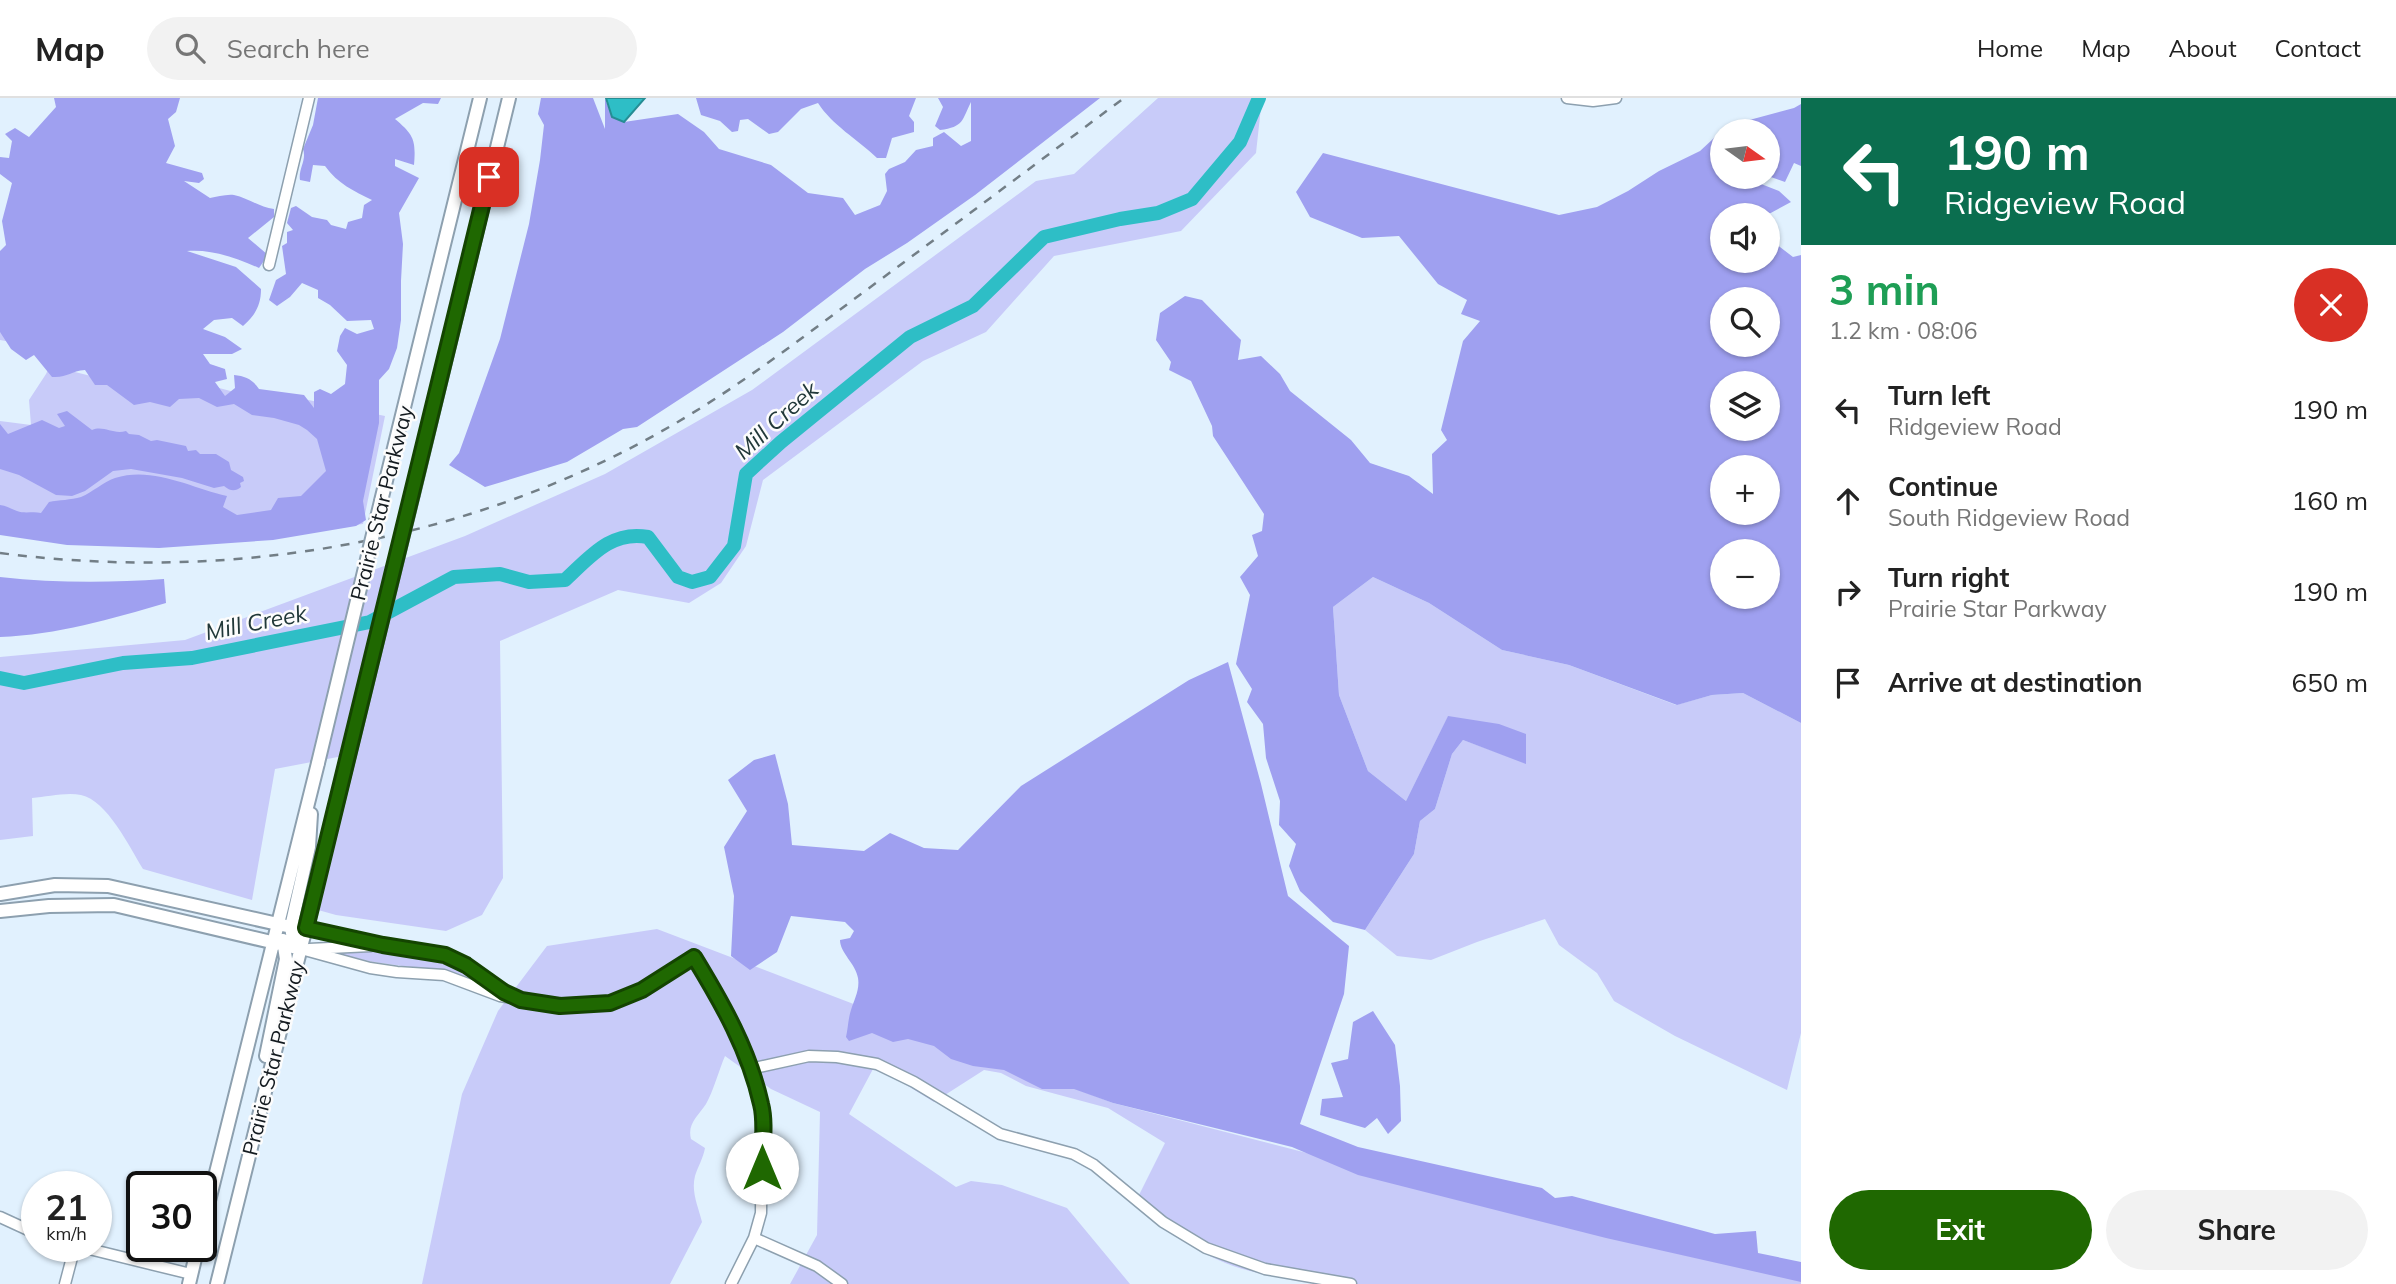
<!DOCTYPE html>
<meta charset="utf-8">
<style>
:root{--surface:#fff;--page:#f2f2f2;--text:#222;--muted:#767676;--line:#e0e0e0;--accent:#1f6801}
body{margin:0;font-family:Mulish,sans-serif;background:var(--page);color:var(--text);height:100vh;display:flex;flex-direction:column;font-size:26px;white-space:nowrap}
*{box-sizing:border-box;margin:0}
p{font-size:23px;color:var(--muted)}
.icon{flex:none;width:38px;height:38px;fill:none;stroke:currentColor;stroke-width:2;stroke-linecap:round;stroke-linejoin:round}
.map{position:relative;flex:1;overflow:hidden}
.sheet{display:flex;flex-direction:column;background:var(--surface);width:595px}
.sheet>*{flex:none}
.top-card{background:#0b6e4f;color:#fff;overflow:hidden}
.needle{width:46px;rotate:104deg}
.tools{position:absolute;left:1710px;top:21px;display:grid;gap:14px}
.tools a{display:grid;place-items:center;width:70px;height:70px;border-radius:50%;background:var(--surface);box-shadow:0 2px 5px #0004;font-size:35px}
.speed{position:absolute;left:21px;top:1073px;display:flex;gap:14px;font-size:35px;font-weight:700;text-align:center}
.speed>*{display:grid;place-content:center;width:91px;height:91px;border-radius:50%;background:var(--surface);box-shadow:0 2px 5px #0004;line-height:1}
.speed small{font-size:18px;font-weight:400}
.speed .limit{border:4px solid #111;border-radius:10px;background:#fff;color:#111}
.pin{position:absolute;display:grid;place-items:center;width:60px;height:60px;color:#fff;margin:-30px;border-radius:14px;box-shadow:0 4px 10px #0006}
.me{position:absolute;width:77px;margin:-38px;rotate:0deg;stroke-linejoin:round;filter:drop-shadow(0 0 5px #0008)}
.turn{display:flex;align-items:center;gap:24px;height:147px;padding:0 28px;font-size:32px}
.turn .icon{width:91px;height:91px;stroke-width:2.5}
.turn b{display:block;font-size:49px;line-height:60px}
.round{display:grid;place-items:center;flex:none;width:74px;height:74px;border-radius:37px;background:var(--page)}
.summary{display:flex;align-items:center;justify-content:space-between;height:119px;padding:0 28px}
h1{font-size:42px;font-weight:700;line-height:52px;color:#1e9e55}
.action{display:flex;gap:14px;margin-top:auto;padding:14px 28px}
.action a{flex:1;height:80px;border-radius:42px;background:var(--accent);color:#fff;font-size:28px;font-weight:700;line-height:80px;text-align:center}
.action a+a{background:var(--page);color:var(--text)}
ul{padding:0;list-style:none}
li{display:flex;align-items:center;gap:21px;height:91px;padding:0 28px}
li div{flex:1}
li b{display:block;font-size:26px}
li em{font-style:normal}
header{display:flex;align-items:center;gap:42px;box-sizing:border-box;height:98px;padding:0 35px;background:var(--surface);border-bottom:2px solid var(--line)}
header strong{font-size:33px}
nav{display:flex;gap:38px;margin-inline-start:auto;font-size:24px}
.search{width:490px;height:63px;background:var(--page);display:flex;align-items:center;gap:18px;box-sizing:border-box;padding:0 24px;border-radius:38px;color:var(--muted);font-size:26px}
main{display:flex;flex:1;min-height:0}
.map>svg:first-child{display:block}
</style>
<header>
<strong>Map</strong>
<div class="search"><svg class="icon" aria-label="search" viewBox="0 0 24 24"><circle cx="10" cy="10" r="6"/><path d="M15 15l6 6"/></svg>Search here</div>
<nav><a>Home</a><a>Map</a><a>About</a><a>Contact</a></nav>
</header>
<main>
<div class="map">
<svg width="1801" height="1186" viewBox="0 0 1801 1186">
<rect width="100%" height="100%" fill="#e1f1fe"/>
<path fill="#c8cbf9" d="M1158,0h104l-6,55 -75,78 -127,25 -68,76 -63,29 -160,119 -17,66 -25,37 -32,20 -71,-13 -118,51 3,237 -21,37 -36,16 -110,-16 -25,-7 32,-152 -68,13 -23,131 -109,-31c-13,-21 -36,-69 -62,-74 -15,-3 -34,2 -49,3l1,38 -33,4v-183l185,-17 280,-104 140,-62 147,-84 284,-209 38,-7z
M0,234l65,15 10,25 44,11 32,-13 91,24 52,3 91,19 -22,108 -124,15 -239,-6v-112l31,4 -2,-25 17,-26 11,-24 -57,-10z
M1373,479l56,26 73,47 67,15 107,40 36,-10 31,-2 58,30v310l-14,57 -112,-54 -61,-35 -17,-28 -38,-28 -14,-26 -68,23 -46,18 -34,-4 -32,-26 49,-76 6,-33 15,-12 17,-55 11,-14 63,23v-28l-78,-18 -42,84 -38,-30 -29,-76 -6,-88z
M657,831l456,174 688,177v4h-477c-24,-4 -50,-7 -74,-13 -43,-11 -83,-38 -115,-68l30,-60 -57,-35 -82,-22 -25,-13 -17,-3 -50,32 -39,-24 -22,-9 -24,45 107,73 15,-6 31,4 65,23 63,76h-340l27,-49 3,-123 -49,-23 -46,-33c-6,14 -12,36 -19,48 -8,12 -19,20 -15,35l14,9c-2,11 -7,18 -10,28 -4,16 3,30 7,46l-32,62h-248l40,-190 36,-83 49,-65z
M328,853c43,0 95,-5 133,16 13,7 24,17 36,25l-57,-21 -67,-9z"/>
<path fill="#9fa0f0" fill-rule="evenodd" d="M54,0h126l-4,14 -8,7 7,27 -9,17 36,10 2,6 -5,4 -15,-2 26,17c7,-1 16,-4 24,-3 14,3 25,12 40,14v8l-26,21 20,17 -9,13c-23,-10 -47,-19 -72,-17l49,16 25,22c0,17 -6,26 -18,37l-11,-8 -18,2 -11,9 22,8 17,12 -10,5h-29l7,10 15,5 2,10 -12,3 10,14 10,-8 -1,-13c12,1 19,5 25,14l45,6 10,13v-16l6,-3 11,5 14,-10 2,-19 -10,-14 3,-15 5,-8 12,6 17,-5 -3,-9 -24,1 -17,-16 -12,-7v-8l-16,-7 -12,14 -13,9 -8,-6 7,-20 10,-6 -4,-28 5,-3v-11l6,-2 -6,-7 4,-15 5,-2 16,11 15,3 4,5 15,4 2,-7 14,-4 2,-13 8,-5c-18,-9 -34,-16 -47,-34l-12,-1 -3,17 -10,-2c-2,-11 7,-20 3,-31l10,-24 5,-27h123l-3,6 -15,-1 -28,16c19,16 21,21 19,46l-19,-6v7l24,12 -20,35 4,31 -2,37v39l-4,28 -8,21 -10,11v43l-16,78 3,19 -10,6 -83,14 -114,8 -92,-3 -67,-10v-30c7,1 11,4 17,6 8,3 16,0 24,2l8,-11c10,-2 22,-2 32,-5 12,-5 22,-15 34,-19 38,-12 76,10 112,18l-4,11 14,8 34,-5 7,-12 23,-2 25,-25 -9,-32 -10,-9 -8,-5 -25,-7 -22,-3 -18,-11 -17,3 -18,-9 -20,1 -9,8 -20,-5 -16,3 -27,-20h-12l-10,-15c-15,1 -17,8 -33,7l-18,-22 -8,5 -15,-11 -11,-17v-81l6,-6 -4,-24 10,-38 -12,-9v-17l9,1 3,-17 -7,-7 10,-6 14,9 27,-30z
M541,0h52l12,31v-31l7,19 12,5 54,-8 26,18 15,17 52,16 37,28 35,5 12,17 25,-10 7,-14 -2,-17 4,-5 16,-7 11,-12 17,-4v-8l11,-6 17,14 10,-5v-39c-9,18 -7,25 -31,28l-5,-4 8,-19 -5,-9h162l-125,97 -68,48 -42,26 -82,63 -146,95 -14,2 -56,33 -82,25 -36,-22 10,-12 41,-114 29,-115 11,-64 4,-35 -6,-11z
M696,0h220l-7,18 5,6v10l-22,6 -6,20h-9c-20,-19 -45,-33 -59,-55l-17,6 -23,23 -9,2 -21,-15 -8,1 -2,11 -6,1 -12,-11 -19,-6z
M1801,6v62l-7,-3 -9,19 -17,-6v-45h-46v46h33l1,5 23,9 12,11 -24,13h-45v46h46v-23l25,19 8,-2v468l-58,-30 -31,2 -35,10 -108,-40 -67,-15 -73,-47 -56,-26 -40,30 6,88 29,76 38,30 42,-85 51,8 27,10v30l-63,-24 -11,14 -17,55 -15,12 -6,33 -49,76 -32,-8 -33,-31 -11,-25 7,-22 -17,-19 1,-24 -14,-43 -3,-34 -16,-22 5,-13 -16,-25 14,-69 -10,-18 18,-21 -6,-21 10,-4 2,-17 -51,-78 -1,-10 -21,-45 -22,-11 2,-8 -15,-22 4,-27 25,-17 17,4 39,40 -3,20 23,-4 19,18 10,17 61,49 19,23 39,13 24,18 -1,-40 15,-14 -6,-10 22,-89 17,-20 -19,-7 6,-14 -29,-16 -39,-48 -37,2 -52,-21 -14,-25 27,-39 236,62 38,-8 31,-16 31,-20 41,-20 27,-25 67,-18zM1722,201h46v46h-46zM1722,285h46v46h-46zM1722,369h46v46h-46zM1722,453h46v46h-46z
M67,313l25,19c12,-5 21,5 34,1l3,3 10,1 12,6 6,-1 29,6 2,5 8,-1 4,4h16l13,8 2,8 12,7 1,4 -4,2 1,4c-6,5 -11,4 -17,-1l-10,2 -32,-10 -51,-9 -18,2 -28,20 -13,5 -16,-1 -37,-20 -19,-6v-45l8,10 34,-14 17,8 6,-2 -8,-12z
M0,479c55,6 109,6 164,2l2,24c-55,16 -109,32 -166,34z
M1228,564l33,122 27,112 61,50 -5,48 -44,130 58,23 184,41 13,10 17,-2 143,38 41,-3 2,22 43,9v20l-195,-44 -248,-63 -66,-28 -179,-44 -39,-14h-32l-38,-19 -31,-4 -22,-7 -17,-13 -26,-7 -15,3 -21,-9 -23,8 -3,-4c2,-8 2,-18 5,-27 3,-10 9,-20 7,-32 -2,-14 -18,-25 -18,-38l10,-2 4,-7 -9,-9 -54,-6 -14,36 -27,18 -19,-14 3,-60 -10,-49 23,-36 -19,-31 26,-20 21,-6 13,50 4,41 72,6 26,-18 34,15 34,2 63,-64 168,-106z
M1373,913l22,34 5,41 1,35 -13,13 -11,-16 -12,10 -45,-13 2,-16 21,-2 -12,-34 17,-4 5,-37z"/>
<path fill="#2ebec6" stroke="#268d94" stroke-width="2" d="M606,0h39l-21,24 -12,-5z"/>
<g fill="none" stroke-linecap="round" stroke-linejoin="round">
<path stroke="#2ebec6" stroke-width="14" d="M0,580l24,5 99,-20 69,-5 178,-36 84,-45 46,-3 29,8 36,-2c25,-23 46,-50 83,-43l30,40 14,5 18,-5 24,-31 12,-72 35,-32 129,-105 63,-31 71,-69 76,-18 38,-6 34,-14 48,-57 19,-44"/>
<g stroke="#8da0af" stroke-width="13">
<path id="minor" d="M1567,0l26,3 23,-3
M269,167l40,-167
M306,830l77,17 62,10 20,10 46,30
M301,851l69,19 27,4 47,3 56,21 60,10 50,-3 32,-13 52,-33 33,55 16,35 19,59 -1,107 -7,25 -23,46
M309,851l62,-3
M750,971l59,-13 28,1 40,7 37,18 86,52 74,20 20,11 69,57 43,26 59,21 86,15
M0,1119l37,17
M754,1140l63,28 25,18
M77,1148l114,28
M65,1186l10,-38"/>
</g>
<g stroke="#8da0af" stroke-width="16">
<path id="major" d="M413,396l96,-396
M381,403l99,-403
M0,796l55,-9 53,1 183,41 15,1
M0,813l49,-5 65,-1 187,44
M301,851l-8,-10 -2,-12 18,-80 2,-33
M266,958l20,-97 -3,-19
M201,1135l117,-470
M189,1186l9,-38
M217,1186l132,-529"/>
</g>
<use href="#minor" stroke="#fff" stroke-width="10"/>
<use href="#major" stroke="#fff" stroke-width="12"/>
<path stroke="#727e86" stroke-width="2.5" stroke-dasharray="9 9" stroke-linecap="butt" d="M0,455c239,31 485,-13 691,-139 59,-36 115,-79 170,-120 88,-65 176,-131 263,-196"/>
<g stroke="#8da0af" stroke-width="16" stroke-linecap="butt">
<path id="major-bridge" d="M349,657l64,-261
M318,665l63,-262"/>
</g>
<use href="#major-bridge" stroke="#fff" stroke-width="12"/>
</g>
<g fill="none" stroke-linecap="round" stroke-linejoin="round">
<g stroke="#144401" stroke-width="18">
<path id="route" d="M489,79l-183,751 77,17 62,10 21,10 38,27 17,8 39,6 50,-3 32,-13 52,-33c28,46 55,93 67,147 5,19 1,44 1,64"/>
</g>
<use href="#route" stroke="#1f6801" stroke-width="12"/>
</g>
<g text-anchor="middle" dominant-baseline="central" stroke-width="5" stroke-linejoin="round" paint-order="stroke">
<g font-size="21" fill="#131a1f" stroke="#fcfcfc">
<text transform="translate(381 405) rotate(-76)">Prairie Star Parkway</text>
<text transform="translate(273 960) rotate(-76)">Prairie Star Parkway</text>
</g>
<g font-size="23" font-style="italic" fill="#213839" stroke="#fcfcfc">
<text transform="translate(776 322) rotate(-42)">Mill Creek</text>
<text transform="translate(256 524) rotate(-11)">Mill Creek</text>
</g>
</g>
</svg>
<div class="tools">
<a><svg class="needle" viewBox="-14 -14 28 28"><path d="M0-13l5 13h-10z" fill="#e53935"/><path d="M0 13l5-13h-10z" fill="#767676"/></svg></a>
<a><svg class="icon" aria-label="sound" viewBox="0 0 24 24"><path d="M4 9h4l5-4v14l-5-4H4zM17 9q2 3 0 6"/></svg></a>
<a><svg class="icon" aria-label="search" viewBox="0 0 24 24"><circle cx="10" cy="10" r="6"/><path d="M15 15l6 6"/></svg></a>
<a><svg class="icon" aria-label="layers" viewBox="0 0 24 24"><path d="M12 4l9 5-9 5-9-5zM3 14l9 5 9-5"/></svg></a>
<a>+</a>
<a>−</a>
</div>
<div class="speed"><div>21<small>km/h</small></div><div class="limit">30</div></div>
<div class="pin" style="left:489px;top:79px;background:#d93025"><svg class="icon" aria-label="arrive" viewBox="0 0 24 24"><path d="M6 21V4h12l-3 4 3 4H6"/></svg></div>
<svg class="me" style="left:762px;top:1070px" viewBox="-20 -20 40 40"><circle r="19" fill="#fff"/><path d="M0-13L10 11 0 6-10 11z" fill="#1f6801"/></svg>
</div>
<section class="sheet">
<div class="top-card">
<div class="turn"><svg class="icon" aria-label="left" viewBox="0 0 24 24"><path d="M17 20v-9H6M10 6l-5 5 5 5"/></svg><div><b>190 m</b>Ridgeview Road</div></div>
</div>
<div class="summary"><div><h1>3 min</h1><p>1.2 km · 08:06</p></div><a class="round" style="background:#d93025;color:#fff"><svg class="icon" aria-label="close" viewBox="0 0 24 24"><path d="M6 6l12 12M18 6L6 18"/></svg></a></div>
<ul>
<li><svg class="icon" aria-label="left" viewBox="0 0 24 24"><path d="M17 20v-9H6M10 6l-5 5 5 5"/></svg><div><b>Turn left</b><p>Ridgeview Road</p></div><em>190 m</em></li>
<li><svg class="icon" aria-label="ahead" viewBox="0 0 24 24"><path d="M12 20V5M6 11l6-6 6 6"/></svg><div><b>Continue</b><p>South Ridgeview Road</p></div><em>160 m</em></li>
<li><svg class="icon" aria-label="right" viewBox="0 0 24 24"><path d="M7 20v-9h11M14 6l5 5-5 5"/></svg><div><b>Turn right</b><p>Prairie Star Parkway</p></div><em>190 m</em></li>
<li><svg class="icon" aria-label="arrive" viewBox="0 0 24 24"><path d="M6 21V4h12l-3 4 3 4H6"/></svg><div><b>Arrive at destination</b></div><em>650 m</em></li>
</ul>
<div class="action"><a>Exit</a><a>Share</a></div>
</section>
</main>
